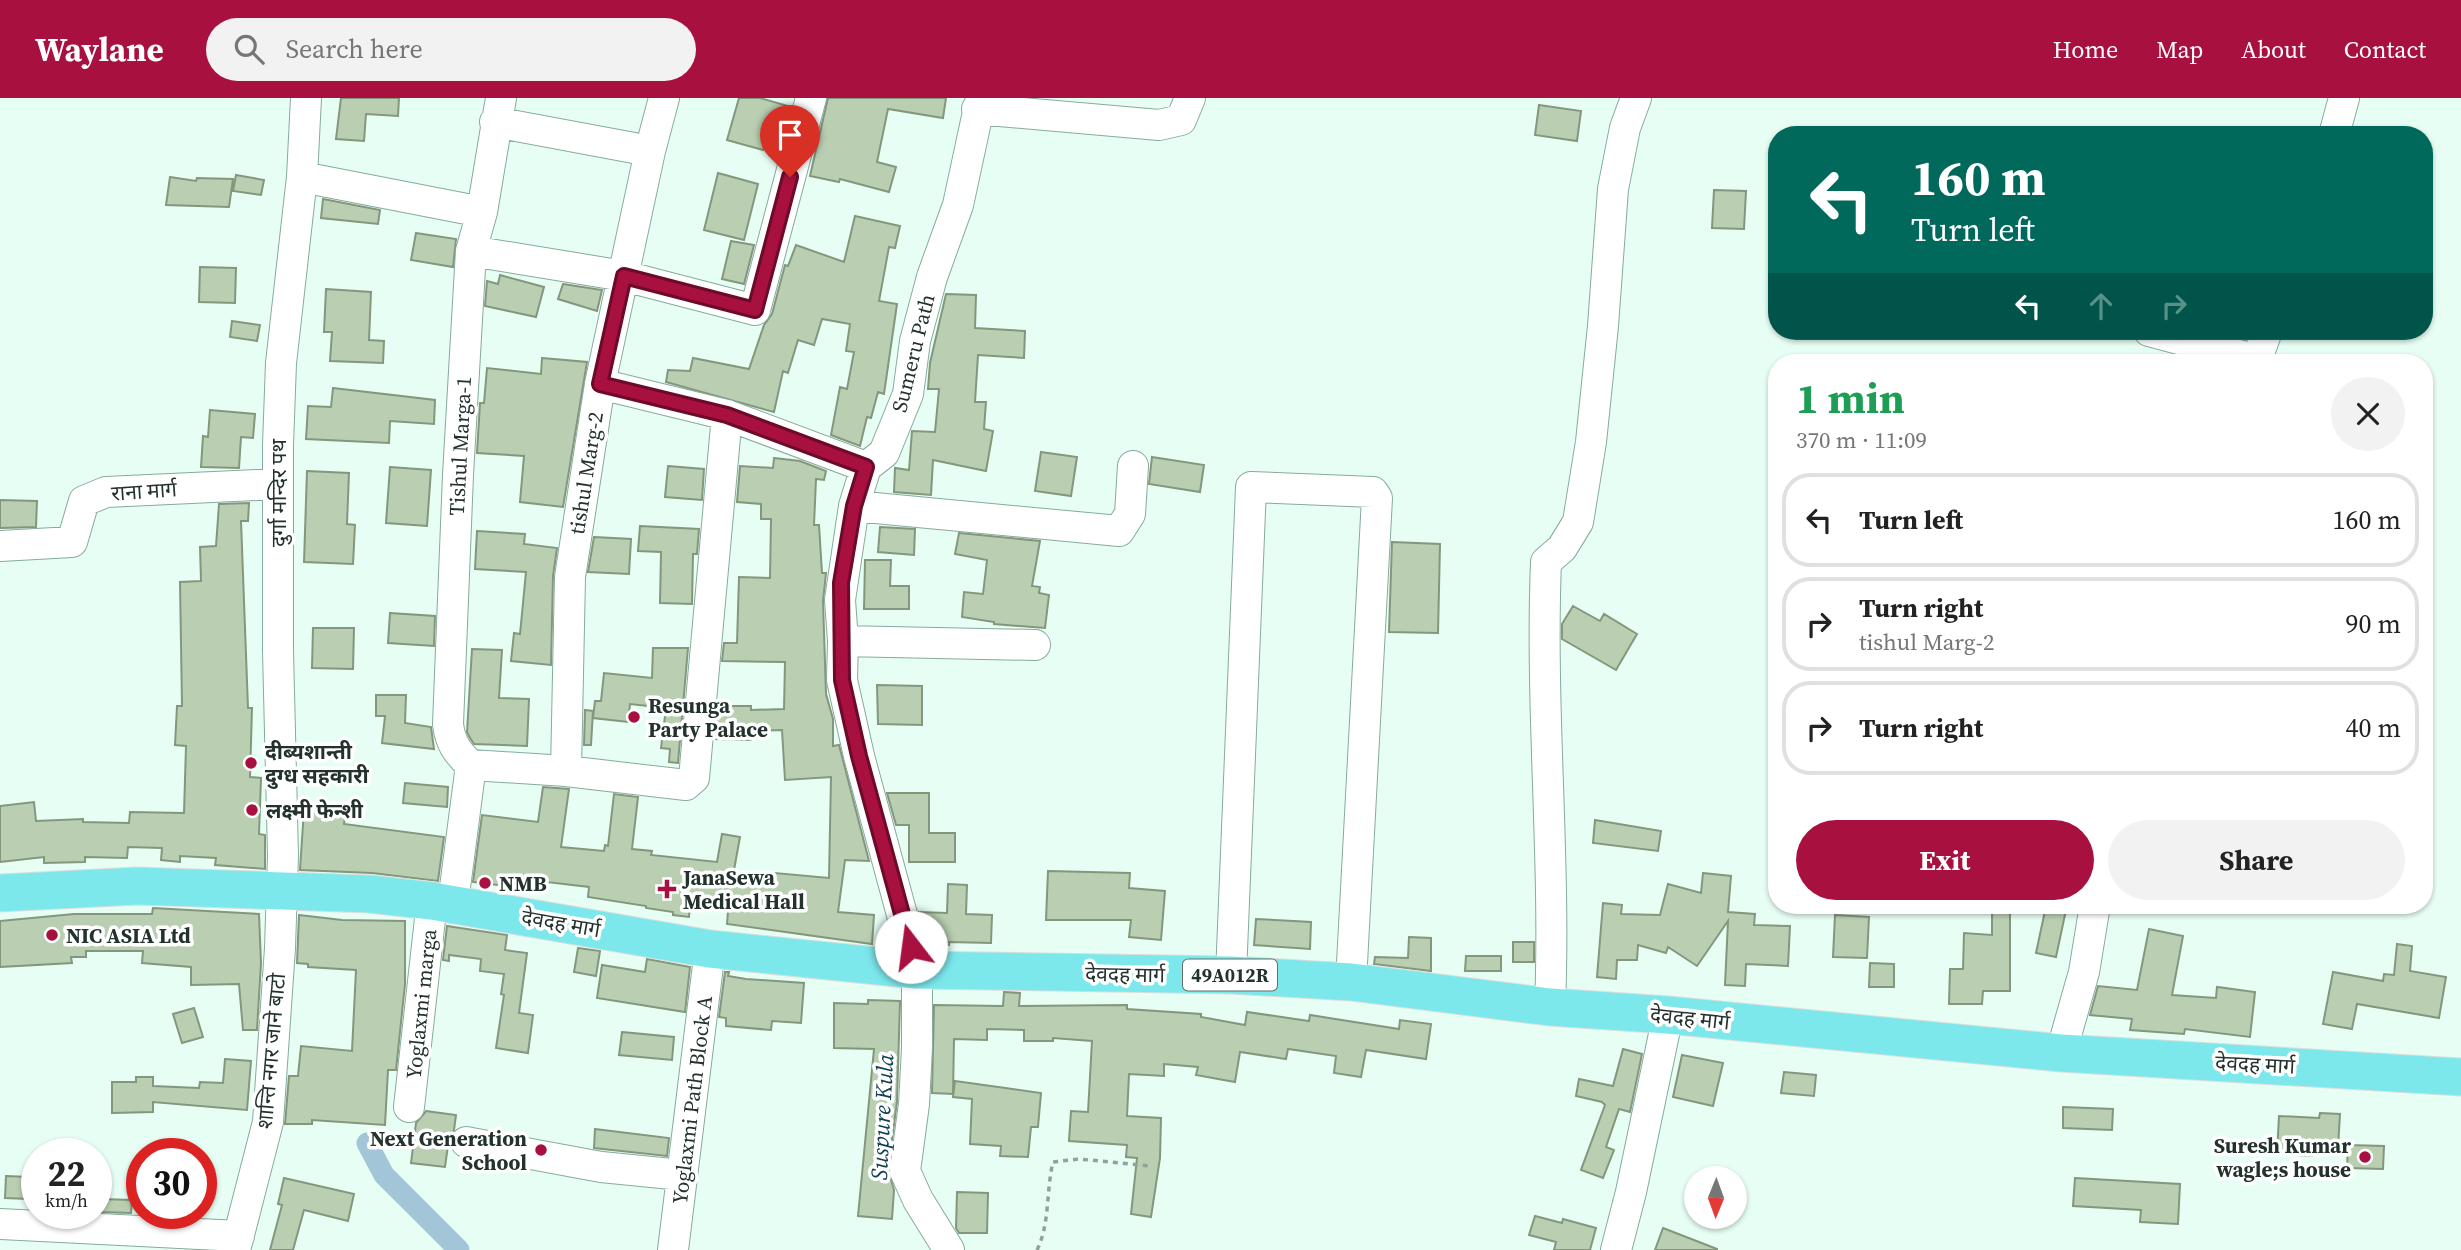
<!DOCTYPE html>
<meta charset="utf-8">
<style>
:root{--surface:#fff;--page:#f2f2f2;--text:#222;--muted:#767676;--line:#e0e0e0;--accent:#a7103f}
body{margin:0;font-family:"Source Serif 4","Noto Sans Devanagari",serif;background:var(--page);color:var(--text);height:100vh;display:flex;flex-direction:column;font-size:26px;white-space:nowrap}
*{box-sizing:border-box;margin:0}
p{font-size:23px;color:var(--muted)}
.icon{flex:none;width:38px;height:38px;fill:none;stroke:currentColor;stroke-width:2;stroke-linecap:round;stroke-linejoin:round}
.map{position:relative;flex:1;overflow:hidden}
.details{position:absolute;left:1768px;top:256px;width:665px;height:560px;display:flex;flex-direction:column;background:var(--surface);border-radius:28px;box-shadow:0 2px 5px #0004}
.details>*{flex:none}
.banner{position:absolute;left:1768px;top:28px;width:665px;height:214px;border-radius:28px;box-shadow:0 2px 5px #0004;background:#00695c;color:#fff;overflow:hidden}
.needle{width:46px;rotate:181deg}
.tools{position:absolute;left:1684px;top:1068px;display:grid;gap:14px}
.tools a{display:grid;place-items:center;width:63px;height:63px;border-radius:50%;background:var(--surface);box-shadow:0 2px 5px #0004;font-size:35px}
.speed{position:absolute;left:21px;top:1040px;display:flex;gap:14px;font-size:35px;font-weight:700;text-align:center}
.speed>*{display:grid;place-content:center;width:91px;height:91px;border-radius:50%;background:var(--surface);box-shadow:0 2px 5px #0004;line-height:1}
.speed small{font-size:18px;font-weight:400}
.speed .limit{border:10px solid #d22;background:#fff;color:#111}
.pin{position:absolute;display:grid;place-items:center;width:60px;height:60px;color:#fff;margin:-72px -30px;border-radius:50% 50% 50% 0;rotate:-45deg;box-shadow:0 0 7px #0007}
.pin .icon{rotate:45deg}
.me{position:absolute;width:77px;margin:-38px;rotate:345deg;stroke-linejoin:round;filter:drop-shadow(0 0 5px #0008)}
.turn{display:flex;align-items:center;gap:24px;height:147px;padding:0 28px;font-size:32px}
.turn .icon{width:91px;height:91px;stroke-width:2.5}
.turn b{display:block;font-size:49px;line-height:60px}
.lanes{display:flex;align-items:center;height:66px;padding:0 28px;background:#0003;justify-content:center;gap:35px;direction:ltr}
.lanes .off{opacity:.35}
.round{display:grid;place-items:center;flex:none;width:74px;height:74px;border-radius:37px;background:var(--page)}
.head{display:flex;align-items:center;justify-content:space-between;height:119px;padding:0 28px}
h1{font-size:42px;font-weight:700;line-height:52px;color:#1e9e55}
.button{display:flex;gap:14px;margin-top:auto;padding:14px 28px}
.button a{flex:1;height:80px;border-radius:42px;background:var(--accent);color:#fff;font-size:28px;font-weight:700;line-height:80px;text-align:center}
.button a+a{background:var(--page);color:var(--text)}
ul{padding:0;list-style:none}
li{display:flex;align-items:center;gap:21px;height:94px;margin:0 14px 10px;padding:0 14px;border:4px solid var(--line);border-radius:28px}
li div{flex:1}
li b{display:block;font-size:26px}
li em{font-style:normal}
header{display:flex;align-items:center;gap:42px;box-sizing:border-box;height:98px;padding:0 35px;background:var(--accent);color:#fff}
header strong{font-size:33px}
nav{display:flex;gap:38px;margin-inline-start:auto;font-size:24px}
.search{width:490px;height:63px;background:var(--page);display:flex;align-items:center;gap:18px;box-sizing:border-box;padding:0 24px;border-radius:38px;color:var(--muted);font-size:26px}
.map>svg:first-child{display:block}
</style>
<header>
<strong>Waylane</strong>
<div class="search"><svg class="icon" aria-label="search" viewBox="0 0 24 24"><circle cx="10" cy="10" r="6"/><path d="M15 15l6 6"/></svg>Search here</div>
<nav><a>Home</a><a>Map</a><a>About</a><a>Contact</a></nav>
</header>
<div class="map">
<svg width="2461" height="1152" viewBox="0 0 2461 1152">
<rect width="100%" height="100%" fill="#e7fef4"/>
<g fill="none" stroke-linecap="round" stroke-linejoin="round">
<path stroke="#a2c5d7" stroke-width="21" d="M367,1045l17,32 75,75"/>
</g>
<path fill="#bacfb2" stroke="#84977c" stroke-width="2" d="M341,0h58l-1,18 -32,-2 -2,27 -28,-2z
M739,0h21l31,9 -5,17 -14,-5 -9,31 -36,-10z
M828,0h118l-3,20 -55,-9 -11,53 19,5 -7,25 -49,-13 -1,3 -29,-6z
M1539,7l42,6 -4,30 -42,-6z
M718,75l40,11 -14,56 -40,-10z
M236,77l28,5 -3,15 -28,-4z
M170,79l26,4 1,-3 36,1 -4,28 -63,-2z
M1714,92l32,1 -2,38 -32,-1z
M323,101l57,11 -2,14 -57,-6z
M855,118l45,10 -5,22 -6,-1 -10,54 18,3 -13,90 -6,-2 -7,26 -4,-1 -7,29 -29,-11 9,-48 7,2 7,-37 -8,-1 4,-27 -28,-5 -8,26 -16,-5 -10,33 -5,-2 -9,41 -108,-30 2,-12 22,1 3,-13 56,11 15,-44 8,-11 13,-49 3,1 8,-21 48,17z
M416,135l40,6 -3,28 -42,-7z
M731,143l23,4 -10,39 -22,-5z
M200,169l36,1 -1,35 -36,-1z
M500,177l44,12 -8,30 -51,-11 2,-25 11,3z
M563,186l39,6 -5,21 -39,-12z
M326,191l45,3 -2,48 15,1 -1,22 -53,-2 2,-29h-8z
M946,196l30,1 -1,33 50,3 -1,27 -46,-3 -3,47h11l-2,27 9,2 -7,40 -53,-11 -2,35 -37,-3 1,-24 14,2 3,-39 23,1 4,-43h-11l2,-26z
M232,223l28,4 -3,16 -27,-4z
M542,260l45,4 -24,145 -43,-5 4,-46 -47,-3 3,-50h4l3,-35 54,6z
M333,290l102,12 -1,24 -44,-3 -1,22 -83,-4 2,-33 23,1z
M210,312l45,4 -2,24 -12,-1 -2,31 -38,-1 2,-31 5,1z
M1041,354l36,5 -6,39 -36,-5z
M1152,359l52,8 -4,27 -51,-8z
M774,360l26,3 26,10 -2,9 -8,-1 -2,46h5l3,48h4l-3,28 3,93 7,25v27l6,-1 30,116 -24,-1 -7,52 36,3 -2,29 -145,-20 1,-13 -38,-5 -1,11 -16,-2v-3l-27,-4v-2l-58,-9 1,-10 -42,-5 -1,9 -73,-9 9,-67 56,7 5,-35 26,2 -8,58 43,4 1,-6 3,1 6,-52 24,3 -6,52 20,2 -1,4 66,7 5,-28 18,3 -8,44 42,4 1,-12 54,5 2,-101 -46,3 -3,-50 -31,1v9l-36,-1 3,-33h33v4l33,-1 1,-47 -63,-1 2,-18h13l2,-66 31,1 1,-59h-10v-15l-24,-2 3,-36 33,2z
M668,368l36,3 -2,31 -37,-3z
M390,369l41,3 -4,56 -41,-3z
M307,373l42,2 -2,51 8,1 -2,39 -49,-2z
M0,402l37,1 -1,26 -36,1z
M249,405l-1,18h-7l7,187h4l-2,69 11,1 -2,56 6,1v34l-50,-4 1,-7 -36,-2v6l-19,-2 1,-12 -34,-1 -1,11 -42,-1v5l-41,1v-6l-44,5v-56l34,-4 2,19 47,-2v3l46,1 1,-11 54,1 2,-67 -11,-1 2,-39h5l-2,-124 21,-1 -1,-34 16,-1 3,-42z
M640,428l59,3 -2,25h-4l-1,50 -32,-1 1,-51 -23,-1z
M880,429l35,2 -1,26 -36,-3z
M477,433l48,3 -1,10 33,4 -4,28 -2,89 -40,-4 3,-28 6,1 6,-62 -51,-3z
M959,435l81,8 -8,45 8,1 -1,6 10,2 -4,33 -51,-4v-2l-32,-5 2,-25 19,2 4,-34 -32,-6z
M594,439l37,2 -2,35 -41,-2z
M1392,444l48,2 -2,89 -49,-1z
M865,462h26l-1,26h19v23h-45z
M1573,508l27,15 4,-7 33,20 -21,36 -54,-31v-15z
M390,515l45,3 -1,30 -46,-3z
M313,530h41l-1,41 -41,-1z
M653,550h35l-10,115 -9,-1 1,-13 -9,-1 5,-40 -36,-4 -2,18 -35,-4 2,-17h6l3,-28 48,5z
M472,551l30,1 -3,48 30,1 -2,47 -53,-2 -4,-6 -3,-6z
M877,587l45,1v39l-44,-1z
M376,597h30l-1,28 26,4 3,22 -52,-6 3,-27h-9z
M585,612l8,1 -2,34h-7z
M405,685l43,4 -1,20 -44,-4z
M887,695h42v40h26v29h-46v-37h-13z
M304,711l16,1 -1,6 26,1 -1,7 100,13 -6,44 -66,-8 -72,-3z
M1595,722l66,11 -3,20 -65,-8z
M1048,773l82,2 -1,15 36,3 -4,49 -32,-3 2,-17h-85z
M1703,775l28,3 -3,36 27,2 -1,11 36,1 -2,40 -42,-2 -1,22 -20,-1 3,-64 -31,45 -29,-19 -2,6 -28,-8 -1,15h-20l-1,19 -19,-2 6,-74 19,2 -1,9 39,1 8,-31 33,9z
M948,786l19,1 -1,29 26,1 -1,28 -42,-1v3h-21l-9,-33 28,1z
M1992,807h18v86h-27l-1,13h-33l1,-35h13l1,-36 28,2z
M2046,808l20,4 -10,47 -20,-4z
M153,810l106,6 2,49 -4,67h-14l-4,-46 -48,1v-18l-49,-4 1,-12h-57v6h-15l1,6 -72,4v-46l74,-7h78z
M299,817l43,5 63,1v63l-9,86h-8l-3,55 -73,-5v4h-27l4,-48h9l3,-30 51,5 4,-81 -48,-3v-3l-11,-1z
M1835,817l34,2 -2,41 -34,-1z
M1256,821l55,3 -1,27 -56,-4z
M447,828l60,9 -2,15 22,3 -8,60 14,2 -5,38 -32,-5 8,-53 -3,-1 3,-20 -24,-3 1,-12 -32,-4v6l-6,-1z
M2149,831l34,7 -11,59 44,3 1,-11 38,5 -5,45 -65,-8 -1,5 -54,-4 2,-11 -42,-4 8,-29 39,4z
M1409,839l22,1v33l-57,-7 1,-7 33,1z
M1513,844h21v20h-21z
M2397,846l15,2 -2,25 36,6 -7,41 -82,-14 -5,25 -29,-5 10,-52 50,9 1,-7 10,1z
M578,850l22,3 -4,25 -22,-4z
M1466,858h35v15h-36z
M647,861l43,8 -5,45 -88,-14 5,-33 43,7z
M1870,865l24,1v23h-25z
M725,874h4l-1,4 18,3 58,4 -3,40 -29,-2 -1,9 -45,-4v-8l-7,-1z
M1004,894l16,1 -1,13 108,-1v4l74,5v3l44,8 2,-13 62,9 1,-6 89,14 1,-9 31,4 -5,35 -60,-9 -5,27 -27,-4 2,-17 -48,-7 -2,10 -46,-7 -5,30 -39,-7 2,-8 -34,-3v12l-35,-2 -2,42 34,2 -1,40 -9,59 -20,-3 6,-56 -11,-1 1,-12 -58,-4 2,-30 17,1 4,-71 -39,-3v3h-29v-11l-37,-1v11l-33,-1 -1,55 -21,-1 2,-88 69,1z
M868,902l32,1 -3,101 -9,67 6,21 -2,29 -34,-3 16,-167 -40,-1v-45l34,1z
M194,910l9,29 -21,6 -9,-29z
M622,934l52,5 -2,23 -53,-5z
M1623,951l19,5 -12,58 -11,-3 -13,38 8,3 -11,28 -22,-8 24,-65 -3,-3 -26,-6 3,-17 34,7z
M1682,957l41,8 -10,43 -40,-9z
M225,961l26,2 -4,49 -94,-8v10l-41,1v-31h24v-5h17v9l46,2 1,-6 23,1z
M1784,974l32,3 -2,21 -33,-3z
M955,983l86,12 -3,34h-7l-3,30 -28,-1 1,-10 -31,-2 2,-45 -19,-2z
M2063,1009l50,2 -1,21 -49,-2z
M426,1013l30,4 -2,15 -5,8 -4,29 -34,-4 5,-40z
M2320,1015l20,1 -2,33 -25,-2 -1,11 -35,-2 2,-38 40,2z
M595,1031l74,9 -2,18 -73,-8z
M2348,1047l36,1 -1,23 -36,-1z
M6,1078l23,1 -1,22 -23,-1z
M284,1080l70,16 -6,27 -44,-11 -11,40h-23l12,-45 -4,-1z
M2075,1080l105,6 -2,40 -38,-2 1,-12 -68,-4z
M957,1094l31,1 -1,40h-28l-3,-5z
M101,1101l31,1 -1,13 -30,-1z
M1535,1118l27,7 1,-4 33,9 -6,22h-36l2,-8 -27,-7z
M1663,1130l54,21v1h-62z"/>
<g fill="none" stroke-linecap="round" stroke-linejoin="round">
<g stroke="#86ab9c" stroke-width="32">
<path id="minor" d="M977,11l182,16 22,-5 9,-22
M495,24l155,29
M2334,37l10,-37
M302,79l180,35
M471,153l153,25 131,34 56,-212
M2149,233l108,29
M2256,264l11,-31
M600,286l127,31 139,52
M854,408l265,25 11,-17 3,-48
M0,448l72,-4 12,-41 22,-9 172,-8
M843,543l192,4
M471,667c-14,-12 -21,-23 -23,-41l10,-249 13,-224 11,-39 19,-114
M566,673l4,-194 30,-193 50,-233 14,-53
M450,806l4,-9 17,-130 95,6 120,14 8,-7 33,-363
M1231,877l20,-488 122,5 4,6 -26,484
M1550,909c6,-148 -10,-296 -4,-445l16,-14 16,-26 13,-80 12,-116 10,-137 12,-61 11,-30
M2061,955l23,-81 11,-67
M409,1009l23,-206
M466,1044l135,25 81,8
M0,1126l239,12
M235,1152l33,-128 12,-174 3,-93 -5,-204v-206l3,-82 21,-186 4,-79
M673,1152l37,-301
M949,1152l-31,-50 -13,-29 9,-67 3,-56v-78l-58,-214 -17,-76 1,-39 -3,-41 14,-94 12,-39 18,-14 24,-59 7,-53 17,-64 26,-72 23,-107
M1616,1152l15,-58 37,-177"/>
</g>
<g stroke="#dcdedd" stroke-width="39">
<path id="major" d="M0,795l137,-7 233,8 62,7 278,48 207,21 314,5 120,7 199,25 118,8 393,38 400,24"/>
</g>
<path stroke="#90a39b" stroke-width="3.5" stroke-dasharray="5 5" stroke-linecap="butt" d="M1037,1152c13,-26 9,-59 16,-88l26,-3 72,7"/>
<use href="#minor" stroke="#fff" stroke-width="30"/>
<use href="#major" stroke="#7ce8ec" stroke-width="37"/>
</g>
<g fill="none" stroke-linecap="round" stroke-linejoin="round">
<g stroke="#6d0a29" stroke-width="18">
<path id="route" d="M790,79l-35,133 -131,-34 -24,108 127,31 139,52 -12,39 -13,77 1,97 17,76 52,191"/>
</g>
<use href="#route" stroke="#a7103f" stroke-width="12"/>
</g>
<g fill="#a7103f" stroke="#fff" stroke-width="2.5">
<circle cx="634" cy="619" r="7"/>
<circle cx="251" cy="665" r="7"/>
<circle cx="252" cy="712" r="7"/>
<circle cx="485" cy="785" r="7"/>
<path d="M663.5 780.5h7v7h7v7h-7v7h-7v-7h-7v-7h7z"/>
<circle cx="52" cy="837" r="7"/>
<circle cx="541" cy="1052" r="7"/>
<circle cx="2365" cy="1059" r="7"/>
</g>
<g text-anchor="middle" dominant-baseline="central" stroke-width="7" stroke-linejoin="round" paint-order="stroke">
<rect fill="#fff" stroke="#65706b" stroke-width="2" x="1183" y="861.5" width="94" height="31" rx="5"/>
<g font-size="19" font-weight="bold" fill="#23322c">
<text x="1230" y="877">49A012R</text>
</g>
<g font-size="21" fill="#23322c" stroke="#fff">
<text transform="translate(913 255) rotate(-76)">Sumeru Path</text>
<text transform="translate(460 348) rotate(-87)">Tishul Marga-1</text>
<text transform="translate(586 375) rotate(-81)">tishul Marg-2</text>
<text transform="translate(144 393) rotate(-4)">राना मार्ग</text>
<text transform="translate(278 395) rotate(-90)">दुर्गा मन्दिर पथ</text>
<text transform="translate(561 825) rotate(10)">देवदह मार्ग</text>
<text transform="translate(1125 876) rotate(1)">देवदह मार्ग</text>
<text transform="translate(421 906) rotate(-84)">Yoglaxmi marga</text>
<text transform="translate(1690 920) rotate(6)">देवदह मार्ग</text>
<text transform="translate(271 953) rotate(-85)">शान्ति नगर जाने बाटो</text>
<text transform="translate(2255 966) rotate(3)">देवदह मार्ग</text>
<text transform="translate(692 1002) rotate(-83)">Yoglaxmi Path Block A</text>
</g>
<g font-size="21" font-weight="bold" fill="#23322c" stroke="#fff" text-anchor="start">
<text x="648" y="607">Resunga<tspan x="648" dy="24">Party Palace</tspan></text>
<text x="265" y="653">दीब्यशान्ती<tspan x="265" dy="24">दुग्ध सहकारी</tspan></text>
<text x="266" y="712">लक्ष्मी फेन्शी</text>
<text x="683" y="779">JanaSewa<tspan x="683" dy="24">Medical Hall</tspan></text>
<text x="499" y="785">NMB</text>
<text x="66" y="837">NIC ASIA Ltd</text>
<text x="527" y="1040" text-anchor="end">Next Generation<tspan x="527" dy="24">School</tspan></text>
<text x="2351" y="1047" text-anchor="end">Suresh Kumar<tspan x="2351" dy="24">wagle;s house</tspan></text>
</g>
<g font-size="23" font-style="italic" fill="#104054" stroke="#fff">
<text transform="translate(882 1019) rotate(-87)">Suspure Kula</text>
</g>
</g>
</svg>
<div class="tools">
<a><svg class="needle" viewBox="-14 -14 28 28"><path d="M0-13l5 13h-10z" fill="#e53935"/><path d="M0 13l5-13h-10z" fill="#767676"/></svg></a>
</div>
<div class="speed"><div>22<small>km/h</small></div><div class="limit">30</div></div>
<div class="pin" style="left:790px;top:79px;background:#d93025"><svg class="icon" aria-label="arrive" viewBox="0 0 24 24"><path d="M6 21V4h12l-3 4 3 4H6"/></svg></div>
<svg class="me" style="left:911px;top:849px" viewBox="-20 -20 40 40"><circle r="19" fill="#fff"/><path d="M0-13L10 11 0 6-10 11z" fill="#a7103f"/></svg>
<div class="banner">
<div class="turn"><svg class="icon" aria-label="left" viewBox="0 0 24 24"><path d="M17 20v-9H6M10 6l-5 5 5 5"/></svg><div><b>160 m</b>Turn left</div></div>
<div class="lanes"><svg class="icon" aria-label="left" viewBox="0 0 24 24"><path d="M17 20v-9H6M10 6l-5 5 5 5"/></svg><svg class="icon off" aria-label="ahead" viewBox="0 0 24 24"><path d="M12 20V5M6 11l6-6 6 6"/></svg><svg class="icon off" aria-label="right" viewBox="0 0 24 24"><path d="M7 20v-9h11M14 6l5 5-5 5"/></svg></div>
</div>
<section class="details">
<div class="head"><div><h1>1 min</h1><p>370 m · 11:09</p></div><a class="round"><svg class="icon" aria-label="close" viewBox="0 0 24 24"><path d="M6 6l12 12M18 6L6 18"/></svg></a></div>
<ul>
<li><svg class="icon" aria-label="left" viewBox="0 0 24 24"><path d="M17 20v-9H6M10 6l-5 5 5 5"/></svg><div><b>Turn left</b></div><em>160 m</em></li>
<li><svg class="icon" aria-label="right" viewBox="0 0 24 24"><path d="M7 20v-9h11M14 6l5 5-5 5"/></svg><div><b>Turn right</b><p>tishul Marg-2</p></div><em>90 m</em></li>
<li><svg class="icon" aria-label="right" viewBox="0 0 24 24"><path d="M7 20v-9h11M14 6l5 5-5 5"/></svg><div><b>Turn right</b></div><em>40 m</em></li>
</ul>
<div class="button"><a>Exit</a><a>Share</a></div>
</section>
</div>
